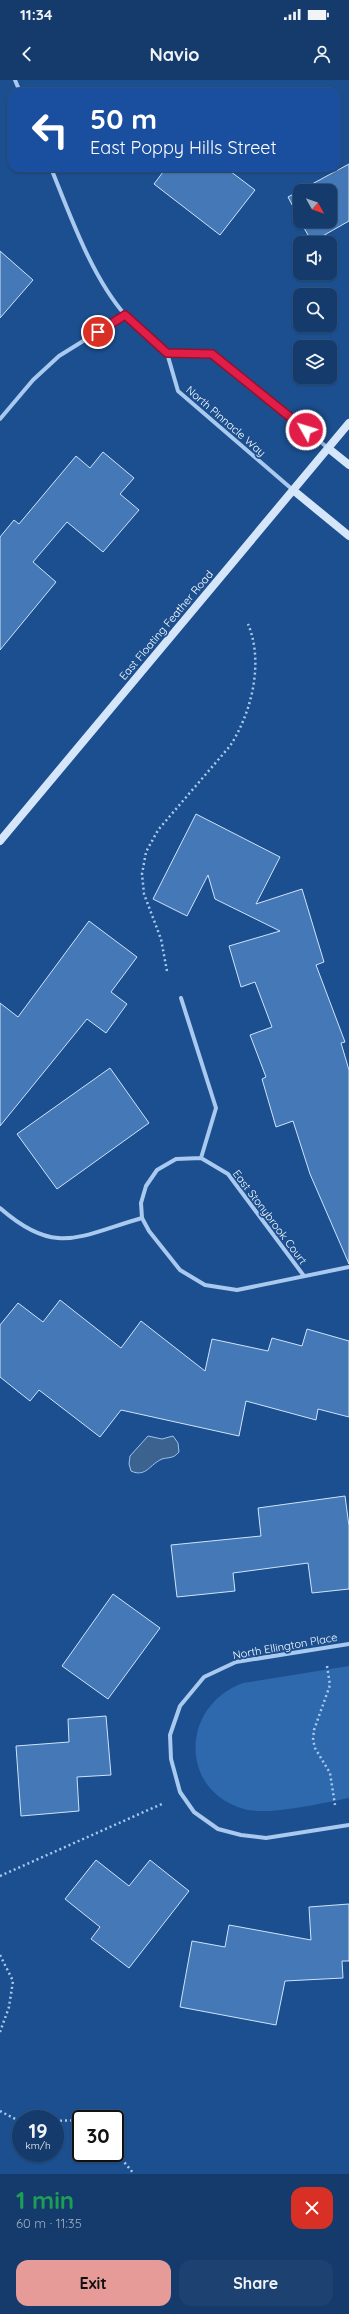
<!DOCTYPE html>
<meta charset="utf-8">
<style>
:root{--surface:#143b6b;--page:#1d4271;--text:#f1f3f6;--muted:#9dadc1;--line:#33557e;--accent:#e69b98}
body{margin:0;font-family:Quicksand,sans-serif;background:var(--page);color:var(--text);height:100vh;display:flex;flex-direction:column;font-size:15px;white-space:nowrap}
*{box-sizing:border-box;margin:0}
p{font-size:13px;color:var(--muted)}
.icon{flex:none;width:22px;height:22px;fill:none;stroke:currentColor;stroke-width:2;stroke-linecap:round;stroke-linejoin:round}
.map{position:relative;height:2094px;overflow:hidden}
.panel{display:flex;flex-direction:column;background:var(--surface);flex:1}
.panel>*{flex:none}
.top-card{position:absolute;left:8px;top:8px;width:333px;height:84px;border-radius:12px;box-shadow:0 1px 3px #0004,0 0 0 1px var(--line);background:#1a4fa0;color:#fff;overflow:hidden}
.needle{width:26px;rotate:130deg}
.fabs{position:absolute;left:293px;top:104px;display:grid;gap:8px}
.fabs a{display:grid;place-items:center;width:44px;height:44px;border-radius:8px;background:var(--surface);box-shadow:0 1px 3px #0004,0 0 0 1px var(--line);font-size:20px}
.speed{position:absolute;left:12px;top:2030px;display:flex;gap:8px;font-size:20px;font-weight:700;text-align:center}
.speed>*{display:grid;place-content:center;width:52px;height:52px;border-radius:50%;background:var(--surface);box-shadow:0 1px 3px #0004,0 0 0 1px var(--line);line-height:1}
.speed small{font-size:10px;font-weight:400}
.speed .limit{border:2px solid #111;border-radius:6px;background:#fff;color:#111}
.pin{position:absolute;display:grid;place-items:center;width:34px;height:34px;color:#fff;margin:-17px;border:2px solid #fff;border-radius:50%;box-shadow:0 1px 4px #0007}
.me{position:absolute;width:44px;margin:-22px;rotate:309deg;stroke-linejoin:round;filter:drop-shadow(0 0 3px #0008)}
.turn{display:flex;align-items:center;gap:14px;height:84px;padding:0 16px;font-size:18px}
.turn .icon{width:52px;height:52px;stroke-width:2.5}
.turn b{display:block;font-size:28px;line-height:34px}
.round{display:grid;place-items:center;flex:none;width:42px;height:42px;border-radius:12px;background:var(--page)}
.headline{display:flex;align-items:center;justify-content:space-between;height:68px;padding:0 16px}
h1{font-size:24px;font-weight:700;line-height:30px;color:#1e9e55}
.action{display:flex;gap:8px;margin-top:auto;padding:8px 16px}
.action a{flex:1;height:46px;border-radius:12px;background:var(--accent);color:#111;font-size:16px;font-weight:700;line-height:46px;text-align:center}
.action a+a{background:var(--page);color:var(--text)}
.status{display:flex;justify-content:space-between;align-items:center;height:28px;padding:0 20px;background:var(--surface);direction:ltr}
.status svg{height:11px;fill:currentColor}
header{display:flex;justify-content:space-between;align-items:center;height:52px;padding:0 16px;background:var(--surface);font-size:18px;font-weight:700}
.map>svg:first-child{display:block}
</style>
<div class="status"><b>11:34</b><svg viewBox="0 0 49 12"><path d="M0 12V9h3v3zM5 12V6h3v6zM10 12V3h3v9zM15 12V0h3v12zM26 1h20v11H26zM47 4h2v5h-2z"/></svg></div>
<header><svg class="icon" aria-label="back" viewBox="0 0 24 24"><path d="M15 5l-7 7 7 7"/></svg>Navio<svg class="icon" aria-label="person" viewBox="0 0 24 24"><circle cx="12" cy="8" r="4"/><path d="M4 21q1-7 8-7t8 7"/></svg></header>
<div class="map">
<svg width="349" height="2094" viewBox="0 0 349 2094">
<rect width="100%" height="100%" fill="#1b4f8f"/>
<path fill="#2e69ad" d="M349,1586v132c-26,5 -81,18 -105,11 -65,-18 -64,-103 -1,-126z"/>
<path fill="#3c6290" stroke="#9cc4f0" d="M148,1356l14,3 11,-3 5,7 1,9c-6,7 -10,5 -17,7 -12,5 -16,19 -31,12l-2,-7 1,-8z"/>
<path fill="#4478b7" stroke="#cfe3fa" d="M349,84v57l-37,21 -12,-21h30v-30h-30v29l-12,-23z
M166,88h60l29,22 -35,45 -66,-51z
M0,171l33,29 -33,38z
M103,372l31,26 -14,16 19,16 -36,42 -36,-30 -34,40 23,20 -56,68v-113l14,-17 5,4 57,-68 14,12z
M196,734l84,43 -24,47 46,-15 22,73 -8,3 29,77 -4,1 8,27v194l-39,-90 -17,-53 -17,6 -14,-48 4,-2 -16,-42 22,-8 -17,-45 -14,5 -12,-41 51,-15 -65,-32 -7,-24 -21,41 -34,-17z
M89,841l48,36 -26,35 16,12 -21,29 -19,-14 -87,107v-123l18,14z
M110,988l39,55 -92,66 -40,-55z
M60,1220l61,48 20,-27 64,50 7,-32 56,12 4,-13 30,8 5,-17 42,12v76l-31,-8 -2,11 -70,-19 -7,35 -118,-26 -21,27 -61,-47 -9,11 -30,-24v-52l18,-22 25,19z
M345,1416l4,30v63l-37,4 -4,-30 -75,10 2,18 -58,6 -6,-52 90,-9 -3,-28z
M113,1514l47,34 -52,71 -46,-33z
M106,1636l5,59 -34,2 2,34 -58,5 -5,-70 53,-4 -1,-23z
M96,1780l33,26 21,-26 39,31 -60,77 -38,-29 9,-12 -35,-28z
M349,1824v57h-7l1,17 -58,3 -9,44 -96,-18 12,-66 33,6 4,-22 82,15 -2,-33z"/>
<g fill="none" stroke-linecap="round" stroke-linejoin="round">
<path stroke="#a9c9ee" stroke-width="2.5" stroke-dasharray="2 3" stroke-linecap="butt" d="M167,891l-6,-32 -17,-45 -2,-20 4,-22 12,-22 72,-84c22,-34 34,-84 18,-122
M327,1586l3,19 -16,45 -1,10 2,8 15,25 5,32
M0,1796l164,-73
M0,1875l13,26 -4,26 -9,25
M0,2031l21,11
M55,2041l26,-1
M115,2071l19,23"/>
<path stroke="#a9c9ee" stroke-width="4" d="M15,0l5,12
M51,88c19,47 41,110 75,148 12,13 27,25 41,37
M0,339l33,-39 26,-24 66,-41
M293,410l-115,-99 -11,-38 45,1 116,94
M181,918l35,110 -15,50
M0,1128c56,49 79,28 142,10
M304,1196l-76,-102 -27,-16 -25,1 -19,11 -11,16 -5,17 1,15 7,13 31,39 25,15 32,5 112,-23
M349,1564l-113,18 -32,15 -24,29 -10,29 1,24 9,33 14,20 24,17 23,6 25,3 83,-13"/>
<path stroke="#d6e6fa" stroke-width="8" d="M328,368l21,17
M293,410l56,46
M0,761l349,-418"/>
</g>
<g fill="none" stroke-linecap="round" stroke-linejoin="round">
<g stroke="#92132f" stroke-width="10">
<path id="route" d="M98,252l27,-17 42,38 45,1 94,76"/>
</g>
<use href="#route" stroke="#e11d48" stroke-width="7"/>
</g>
<g text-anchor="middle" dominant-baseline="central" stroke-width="3.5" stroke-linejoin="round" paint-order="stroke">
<g font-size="11" fill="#fff" stroke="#1b4f8f">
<text transform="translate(226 341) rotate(41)">North Pinnacle Way</text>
<text transform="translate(166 545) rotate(-50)">East Floating Feather Road</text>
<text transform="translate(270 1137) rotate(53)">East Stonybrook Court</text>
<text transform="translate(285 1566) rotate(-10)">North Ellington Place</text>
</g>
</g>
</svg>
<div class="fabs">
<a><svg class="needle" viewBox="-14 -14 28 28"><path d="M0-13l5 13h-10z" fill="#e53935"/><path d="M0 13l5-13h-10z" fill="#9dadc1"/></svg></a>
<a><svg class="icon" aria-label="sound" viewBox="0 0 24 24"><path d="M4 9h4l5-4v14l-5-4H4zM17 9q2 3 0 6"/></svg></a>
<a><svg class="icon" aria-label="search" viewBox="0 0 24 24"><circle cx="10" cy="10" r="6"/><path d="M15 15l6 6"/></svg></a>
<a><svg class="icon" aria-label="layers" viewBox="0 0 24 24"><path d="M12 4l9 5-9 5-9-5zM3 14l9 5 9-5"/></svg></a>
</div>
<div class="speed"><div>19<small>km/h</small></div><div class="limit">30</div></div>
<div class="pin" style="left:98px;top:252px;background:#d93025"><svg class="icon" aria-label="arrive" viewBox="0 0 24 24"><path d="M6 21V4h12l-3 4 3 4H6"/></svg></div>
<svg class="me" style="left:306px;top:350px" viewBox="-20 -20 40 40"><circle r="17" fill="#e11d48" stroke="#fff" stroke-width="3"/><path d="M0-11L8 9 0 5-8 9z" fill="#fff"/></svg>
<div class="top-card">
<div class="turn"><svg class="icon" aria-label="left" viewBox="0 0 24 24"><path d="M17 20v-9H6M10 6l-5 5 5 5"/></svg><div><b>50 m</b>East Poppy Hills Street</div></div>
</div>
</div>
<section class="panel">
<div class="headline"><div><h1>1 min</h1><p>60 m · 11:35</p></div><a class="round" style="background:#d93025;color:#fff"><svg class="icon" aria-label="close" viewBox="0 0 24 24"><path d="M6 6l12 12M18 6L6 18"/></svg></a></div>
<div class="action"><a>Exit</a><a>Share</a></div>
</section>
